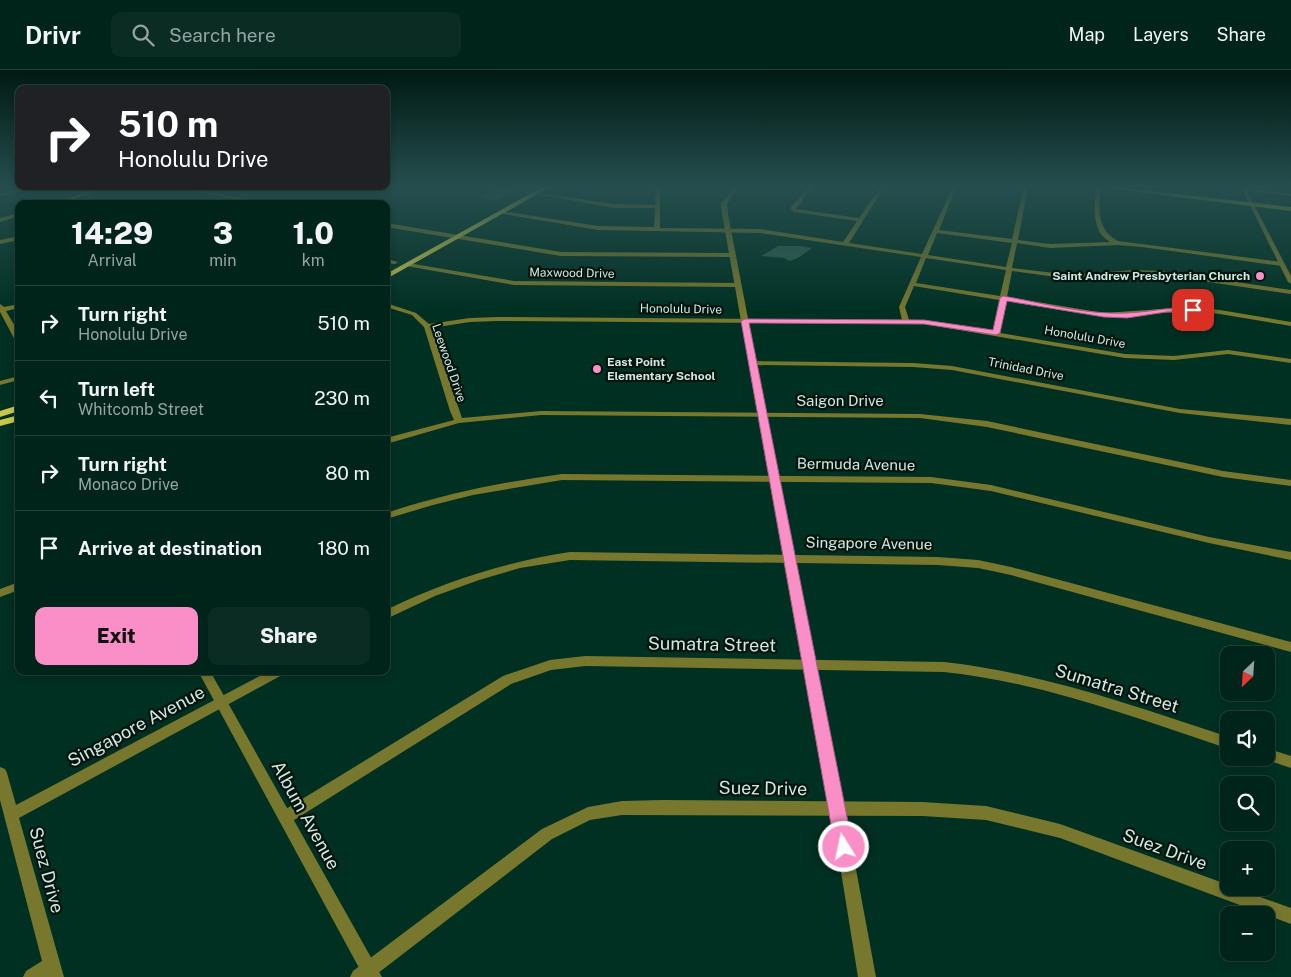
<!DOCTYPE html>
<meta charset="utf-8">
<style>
:root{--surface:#00241a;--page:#0a2c23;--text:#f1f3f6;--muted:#95a4a2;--line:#224139;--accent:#fa8fc7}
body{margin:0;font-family:"Public Sans",sans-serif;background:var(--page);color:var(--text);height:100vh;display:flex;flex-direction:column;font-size:19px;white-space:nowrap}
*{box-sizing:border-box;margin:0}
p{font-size:16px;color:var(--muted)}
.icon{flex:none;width:28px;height:28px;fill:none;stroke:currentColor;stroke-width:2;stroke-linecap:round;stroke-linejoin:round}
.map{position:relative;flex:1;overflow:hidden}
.side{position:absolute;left:15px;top:130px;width:375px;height:475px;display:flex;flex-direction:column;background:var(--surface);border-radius:10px;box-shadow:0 2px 8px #0003,0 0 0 1px var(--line)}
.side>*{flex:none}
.hud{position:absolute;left:15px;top:15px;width:375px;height:105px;border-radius:10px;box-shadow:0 2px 8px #0003,0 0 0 1px var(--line);background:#202124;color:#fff;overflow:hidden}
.needle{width:32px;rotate:205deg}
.buttons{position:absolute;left:1220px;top:576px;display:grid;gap:10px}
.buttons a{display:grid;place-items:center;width:55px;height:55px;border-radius:10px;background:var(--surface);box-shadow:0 2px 8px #0003,0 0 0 1px var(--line);font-size:25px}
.pin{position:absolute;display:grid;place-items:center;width:42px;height:42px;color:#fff;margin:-21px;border-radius:10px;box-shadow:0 2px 8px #0006}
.me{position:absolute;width:55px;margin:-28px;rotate:350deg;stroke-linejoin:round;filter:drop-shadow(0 0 4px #0008)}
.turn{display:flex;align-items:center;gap:18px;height:105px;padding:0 20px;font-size:22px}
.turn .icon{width:65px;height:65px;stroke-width:2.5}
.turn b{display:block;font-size:35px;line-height:42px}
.eta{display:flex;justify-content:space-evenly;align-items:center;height:85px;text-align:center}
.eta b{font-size:30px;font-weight:800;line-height:35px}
.button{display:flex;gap:10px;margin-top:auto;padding:10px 20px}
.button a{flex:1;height:58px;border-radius:10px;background:var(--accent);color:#111;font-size:20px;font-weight:800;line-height:58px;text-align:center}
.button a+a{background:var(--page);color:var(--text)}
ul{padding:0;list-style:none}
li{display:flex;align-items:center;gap:15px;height:75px;padding:0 20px;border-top:1px solid var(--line)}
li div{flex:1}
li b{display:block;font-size:19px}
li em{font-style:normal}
header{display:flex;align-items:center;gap:30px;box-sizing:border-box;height:70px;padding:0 25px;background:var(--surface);border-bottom:1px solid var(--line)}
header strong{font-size:24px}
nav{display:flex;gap:28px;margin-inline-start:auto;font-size:18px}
.search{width:350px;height:45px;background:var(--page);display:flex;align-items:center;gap:12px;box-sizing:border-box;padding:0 18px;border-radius:10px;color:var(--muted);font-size:19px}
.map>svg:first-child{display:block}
</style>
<header>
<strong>Drivr</strong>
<div class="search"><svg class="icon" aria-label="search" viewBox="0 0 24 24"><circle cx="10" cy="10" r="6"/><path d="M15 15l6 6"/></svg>Search here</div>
<nav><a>Map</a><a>Layers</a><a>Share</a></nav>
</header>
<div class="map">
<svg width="1291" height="907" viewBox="0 0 1291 907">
<rect width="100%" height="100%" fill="#003022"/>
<path fill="#2e5c4c" d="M501,116h22l-27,14 -17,-3z
M778,176h22l12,2 -14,10 -8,3 -6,-3 -23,-2z"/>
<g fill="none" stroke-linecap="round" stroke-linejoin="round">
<path fill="#78772e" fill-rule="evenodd" d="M34,116h10l-44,10v-2z
M104,116h8l-36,12 23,6c-9,0 -20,-4 -28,-4 -7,0 -13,4 -20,4z
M168,116h11l92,18h-12z
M633,116l25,2 6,-2 -4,5v37l100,1 83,13 14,-21 -63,-9 -4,-4 19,-22h5l-18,23 63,9 22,-32h4l-36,57 73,11 31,-68h4l-18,44 73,9 12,-53h4l-10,54 32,4 60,-2c-20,-12 -15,-36 -14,-56h4c0,23 -5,42 18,55l164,21 3,2 -3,2 -140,-19 -24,-2 -68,3 -33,-5 -5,25 59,7 62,-5 28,1 130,19v4l-130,-19 -28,-1 -62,5 -59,-8 -5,26 97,16 87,-6 29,3 71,12v4l-71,-12 -29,-3 -87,6 -98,-16 -6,32 125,21 49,2 54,-6 63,9v4l-63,-9 -54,6 -49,-2 -201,-34 -427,-3 -27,1 -39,6 31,90 79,-7 379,3 67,7 236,50 68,9v6l-68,-9 -236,-50 -67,-9 -379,-3 -82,8 -73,21v-6l68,-18 -4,-9 -26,-84 -12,-12 -26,-8v-4l30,10 13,11 41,-6 27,-1 405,3 -3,-13 22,-50 -161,-24 -162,-3 -100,-17 3,-2 97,15 56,1 1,-19h-40l-93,-16 2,-1 91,13 40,1 1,-15zM937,163l75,10 -6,24 -78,-12zM926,188l80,12 -6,26 -84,-13zM914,216l85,14 -6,32 -69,-12h-15l-4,-13z
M1243,118l48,6v2l-46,-6z
M19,143v3l-19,6v-4z
M386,153l175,29 172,1 3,2 -3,2 -172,-1 -175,-29z
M19,166v4l-19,4v-4z
M386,189l12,3 -3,2 -9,-1z
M408,193l106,18 224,2 3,2 -3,2 -224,-2 -108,-19 -1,-1z
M0,234l4,3 15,-3v4l-13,3 13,22v9l-4,-2 -15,-28z
M751,291l162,2 39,3 228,43 111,10v6l-111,-12 -228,-43 -39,-3 -159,-2 -4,-2z
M19,306v4l-19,5v-4z
M562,404l369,3 60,8 218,52 82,15v8l-82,-17 -218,-52 -60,-8 -369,-3 -89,15 -40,10 -47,14v-6c58,-19 116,-31 176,-39z
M570,482l368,5 40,3 33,7 280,75v10l-280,-77 -33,-7 -40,-3 -368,-5 -50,8 -41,12 -44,16 -49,23v-9c59,-29 119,-48 184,-58z
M19,512v8l-19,7v-8z
M585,586l359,6c100,11 190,44 285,75v12c-96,-32 -184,-66 -285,-77l-359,-6 -34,4 -40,14 -220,138 -5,2 -5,-2 -2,-5 2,-5 222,-136 47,-16z
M269,601h17l-2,3 -265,144 45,159h-41l3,-6 16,-10 -42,-161v-33l5,2 2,4 9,32z
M1266,678l25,8v12l-30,-10h5z
M663,730l259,2 64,4 74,18 169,61v3h6l56,20v16l-231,-86 -74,-18 -64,-4 -300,-1 -32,5 -38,19 -179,138h-23l3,-6 189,-142 46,-22 34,-6z"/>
<path fill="#78772e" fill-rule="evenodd" d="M735,116h4l-12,18 1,10 86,450 31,146 31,167h-18l-27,-167 -29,-146 -80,-450 -1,-10z
M1243,116h4l1,7 43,83v8l-3,-2 -44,-89z
M198,601h12l172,306h-18z"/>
<path fill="#a7a41e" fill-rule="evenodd" d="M1090,116h15l186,21v4z"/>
<path fill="#c8c64b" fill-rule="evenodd" d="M544,116h8l-166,93v-5z
M19,335v6l-19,6v-6z
M19,345v6l-19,5v-6z"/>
</g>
<linearGradient id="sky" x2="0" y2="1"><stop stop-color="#001a13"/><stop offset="0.48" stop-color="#264e4f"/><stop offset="1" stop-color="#264e4f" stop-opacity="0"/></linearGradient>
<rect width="1291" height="243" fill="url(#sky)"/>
<path fill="#fa8fc7" stroke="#a25d81" d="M1003,226c40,7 83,19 124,17 22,-1 43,-6 66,-6l3,3 -3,2h-27l-39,6 -23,-1 -97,-16 -7,32 -4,2 -72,-11 -175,-1 104,524 -3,6 -6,2 -6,-2 -3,-6 -94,-526 4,-2 179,1 69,10 7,-32z"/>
<g fill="#fa8fc7" stroke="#03140e" stroke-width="2">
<circle cx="1260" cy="206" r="5"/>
<circle cx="597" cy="299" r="5"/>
</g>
<g text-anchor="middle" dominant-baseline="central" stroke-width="4.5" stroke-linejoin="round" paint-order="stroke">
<g font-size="12" fill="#d0e8de" stroke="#03140e">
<text transform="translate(572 203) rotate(1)">Maxwood Drive</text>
<text transform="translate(681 239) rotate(1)">Honolulu Drive</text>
<text transform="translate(1085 267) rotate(10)">Honolulu Drive</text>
<text transform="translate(449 293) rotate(71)">Leewood Drive</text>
<text transform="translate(1026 299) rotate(11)">Trinidad Drive</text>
</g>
<g font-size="12" font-weight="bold" fill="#d0e8de" stroke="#03140e" text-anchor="end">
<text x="1250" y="206">Saint Andrew Presbyterian Church</text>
<text x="607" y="292" text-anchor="start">East Point<tspan x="607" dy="14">Elementary School</tspan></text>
</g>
<g font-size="15" fill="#d0e8de" stroke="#03140e">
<text x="840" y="330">Saigon Drive</text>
<text transform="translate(856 394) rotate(1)">Bermuda Avenue</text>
<text transform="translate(869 473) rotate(1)">Singapore Avenue</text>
</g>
<g font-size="18" fill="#d0e8de" stroke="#03140e">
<text transform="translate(712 574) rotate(1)">Sumatra Street</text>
<text transform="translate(1117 618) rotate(17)">Sumatra Street</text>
<text transform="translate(136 656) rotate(-28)">Singapore Avenue</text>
<text transform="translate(763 718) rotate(1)">Suez Drive</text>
<text transform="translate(306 745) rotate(61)">Album Avenue</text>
<text transform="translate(1165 779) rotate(20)">Suez Drive</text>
<text transform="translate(47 800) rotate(75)">Suez Drive</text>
</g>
</g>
</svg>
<div class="buttons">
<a><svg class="needle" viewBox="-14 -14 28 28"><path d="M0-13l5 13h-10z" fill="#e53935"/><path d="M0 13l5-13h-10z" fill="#95a4a2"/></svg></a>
<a><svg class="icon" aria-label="sound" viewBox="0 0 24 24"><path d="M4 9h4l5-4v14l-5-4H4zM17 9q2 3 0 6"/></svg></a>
<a><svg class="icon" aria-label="search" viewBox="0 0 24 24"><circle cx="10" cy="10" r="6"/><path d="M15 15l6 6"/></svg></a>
<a>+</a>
<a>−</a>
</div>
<div class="pin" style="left:1193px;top:240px;background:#d93025"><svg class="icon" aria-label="arrive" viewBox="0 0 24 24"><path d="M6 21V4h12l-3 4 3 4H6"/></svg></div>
<svg class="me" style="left:844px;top:777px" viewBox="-20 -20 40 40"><circle r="17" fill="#fa8fc7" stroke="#fff" stroke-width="3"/><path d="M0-11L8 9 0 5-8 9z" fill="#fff"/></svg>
<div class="hud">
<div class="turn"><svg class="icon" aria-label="right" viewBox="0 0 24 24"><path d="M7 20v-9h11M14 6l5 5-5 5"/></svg><div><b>510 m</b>Honolulu Drive</div></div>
</div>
<section class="side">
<div class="eta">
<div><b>14:29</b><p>Arrival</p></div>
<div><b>3</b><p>min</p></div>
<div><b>1.0</b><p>km</p></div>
</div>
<ul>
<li><svg class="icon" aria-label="right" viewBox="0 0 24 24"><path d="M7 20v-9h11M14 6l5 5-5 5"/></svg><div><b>Turn right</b><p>Honolulu Drive</p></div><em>510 m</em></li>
<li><svg class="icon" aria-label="left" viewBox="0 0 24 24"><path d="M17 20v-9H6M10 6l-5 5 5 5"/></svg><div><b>Turn left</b><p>Whitcomb Street</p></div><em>230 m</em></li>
<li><svg class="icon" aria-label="right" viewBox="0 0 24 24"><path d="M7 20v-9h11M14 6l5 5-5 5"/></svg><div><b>Turn right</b><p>Monaco Drive</p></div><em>80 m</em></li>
<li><svg class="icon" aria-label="arrive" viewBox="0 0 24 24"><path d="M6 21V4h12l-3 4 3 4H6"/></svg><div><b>Arrive at destination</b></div><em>180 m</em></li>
</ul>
<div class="button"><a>Exit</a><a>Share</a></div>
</section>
</div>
